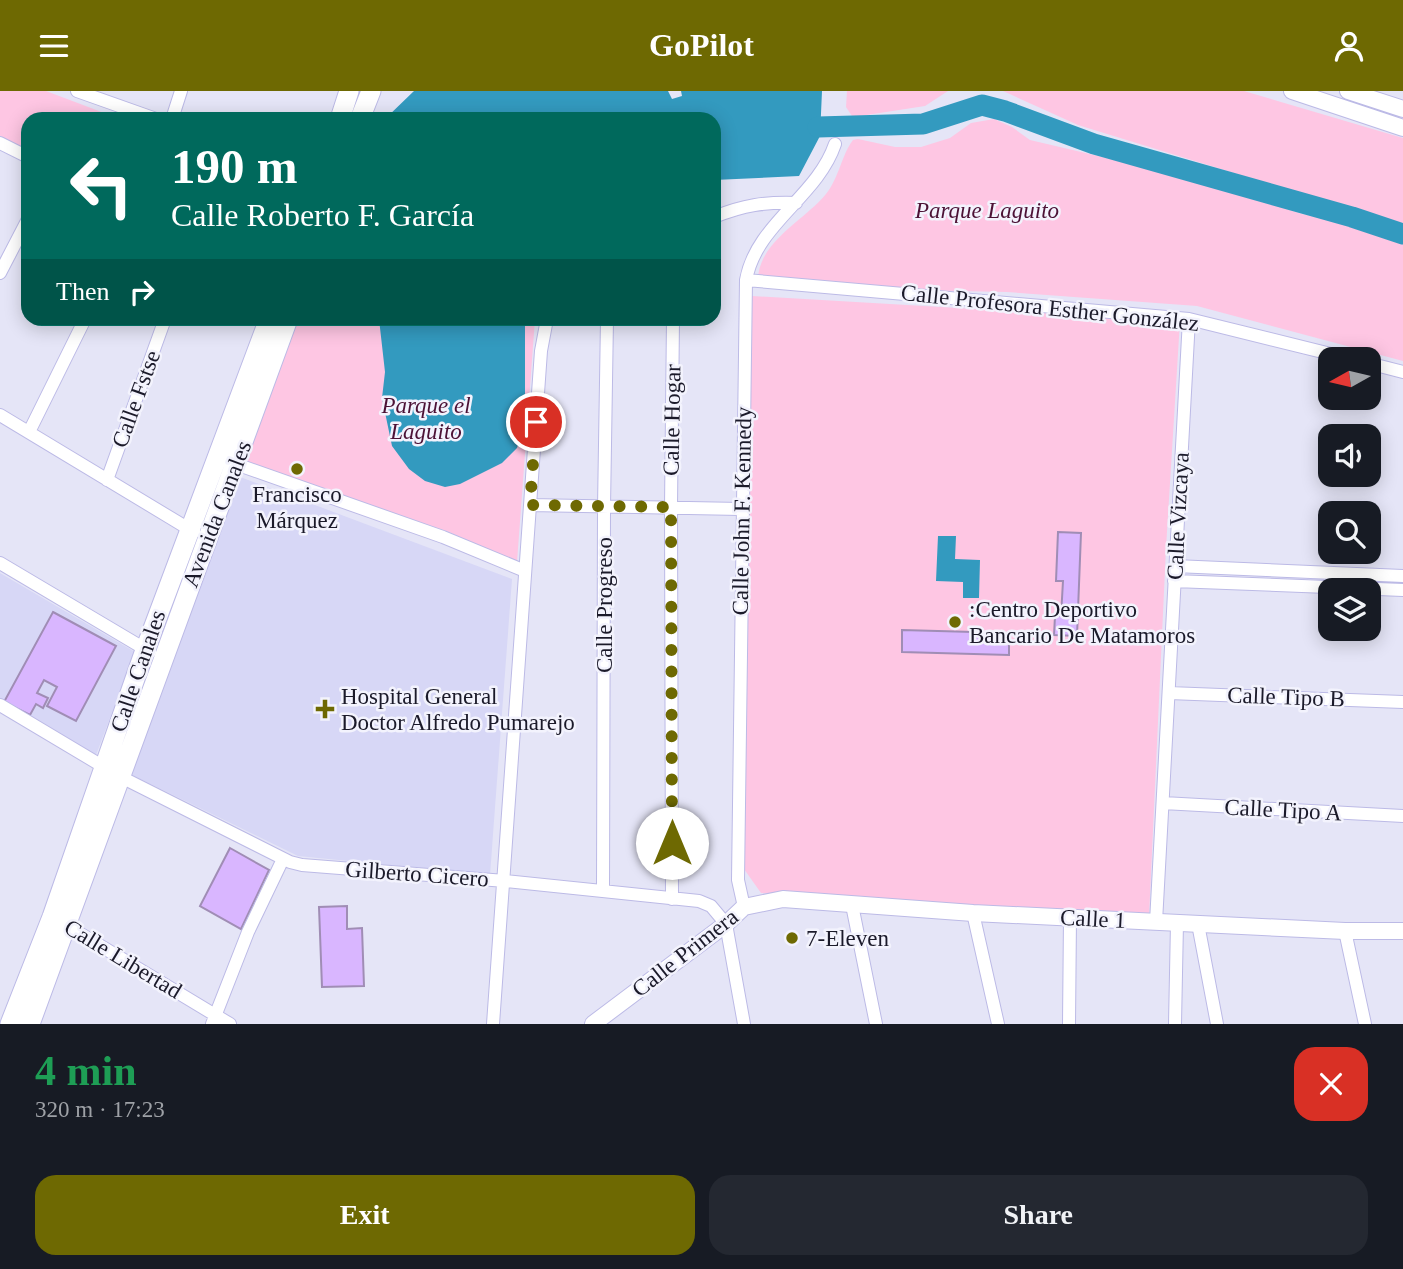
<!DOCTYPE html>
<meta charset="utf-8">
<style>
:root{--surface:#171b24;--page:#242831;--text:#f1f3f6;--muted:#9ea1a6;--accent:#6e6902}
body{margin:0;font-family:"Times New Roman",serif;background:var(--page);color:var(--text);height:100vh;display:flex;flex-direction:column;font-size:26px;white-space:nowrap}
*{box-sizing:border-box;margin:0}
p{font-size:23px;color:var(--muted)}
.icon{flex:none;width:38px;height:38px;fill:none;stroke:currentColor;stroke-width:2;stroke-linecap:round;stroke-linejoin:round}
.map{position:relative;height:933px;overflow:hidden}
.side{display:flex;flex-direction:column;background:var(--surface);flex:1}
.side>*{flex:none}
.guide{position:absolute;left:21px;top:21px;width:700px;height:214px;border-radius:21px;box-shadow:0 4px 18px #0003;background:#00695c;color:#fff;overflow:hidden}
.needle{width:46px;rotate:262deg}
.buttons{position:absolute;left:1318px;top:256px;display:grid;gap:14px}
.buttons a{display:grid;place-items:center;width:63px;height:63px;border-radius:14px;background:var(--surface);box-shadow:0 4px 18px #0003;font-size:35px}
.pin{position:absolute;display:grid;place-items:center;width:60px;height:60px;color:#fff;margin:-30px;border:4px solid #fff;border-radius:50%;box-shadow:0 2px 7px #0007}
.me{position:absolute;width:77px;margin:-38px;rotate:0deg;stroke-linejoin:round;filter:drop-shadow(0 0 5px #0008)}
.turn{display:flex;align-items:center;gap:24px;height:147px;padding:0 35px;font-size:32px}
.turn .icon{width:91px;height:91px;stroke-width:2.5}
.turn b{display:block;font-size:49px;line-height:60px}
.then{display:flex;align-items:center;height:66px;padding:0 35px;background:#0003;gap:14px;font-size:26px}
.round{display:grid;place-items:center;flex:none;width:74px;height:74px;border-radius:21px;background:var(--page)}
.head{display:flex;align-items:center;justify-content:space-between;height:119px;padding:0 35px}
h1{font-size:42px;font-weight:700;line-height:52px;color:#1e9e55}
.cta{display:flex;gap:14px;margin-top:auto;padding:14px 35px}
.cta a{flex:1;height:80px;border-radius:21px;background:var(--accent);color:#fff;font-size:28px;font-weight:700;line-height:80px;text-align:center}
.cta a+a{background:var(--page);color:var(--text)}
header{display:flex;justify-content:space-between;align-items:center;height:91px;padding:0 35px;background:var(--accent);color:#fff;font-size:32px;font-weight:700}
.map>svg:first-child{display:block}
</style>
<header><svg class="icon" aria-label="menu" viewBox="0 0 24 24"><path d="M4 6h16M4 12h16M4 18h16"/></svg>GoPilot<svg class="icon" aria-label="person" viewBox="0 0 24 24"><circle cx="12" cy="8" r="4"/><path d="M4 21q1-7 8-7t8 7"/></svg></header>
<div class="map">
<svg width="1403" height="933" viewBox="0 0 1403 933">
<rect width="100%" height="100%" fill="#e5e5f7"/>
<path fill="#d7d7f6" d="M235,384l277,104 -22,296 -192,-19 -168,-82z
M0,482l135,79 -39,103 -96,-57z"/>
<path fill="#fec6e3" d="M0,0h46l74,28h-92v31l-28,-14z
M847,0h101l-23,15 -65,10h-8l-6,-9z
M1003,0h241l159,47v87l-325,-100z
M994,28l18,8 18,13 166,39 106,35 81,17 20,8v122l-206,-55 -190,-14 -97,-2 -152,-12c2,-37 47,-58 68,-84 13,-16 16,-40 27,-54l5,-1 37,8h26l29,-9 21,-15z
M752,205l428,25 -14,227 -17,369 -388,-24 -17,-24z
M296,228h239l-18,243 -68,-30 -209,-72z"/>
<path fill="#339abf" d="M414,0h254l4,8 10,-3 -1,-5h141l-2,45 -21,40 -85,4v-61h-329z
M379,228h146v105l-8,24 -15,15 -42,21 -15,3 -20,-6 -16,-12 -17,-23 -10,-48 3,-26z
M938,445h18l-1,23 25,1 -1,38h-16v-16l-27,-1z"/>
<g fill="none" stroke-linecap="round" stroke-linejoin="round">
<path stroke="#339abf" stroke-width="21" d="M818,36l105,-3 59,-19 23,6 89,33 258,73 51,17"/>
</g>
<path fill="#d9b6ff" stroke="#a08db5" stroke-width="2" d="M1058,441l23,1 -4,103 -23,-1 1,-19h6l2,-35h-7z
M53,521l63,34 -40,75 -29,-15 10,-19 -13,-7 -7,13 11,5 -5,10 -7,-4 -6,11 -26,-13z
M902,539l107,3v22l-107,-3z
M230,757l39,22 -28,59 -41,-23z
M347,815v23l15,-1 2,58 -42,1 -3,-80z"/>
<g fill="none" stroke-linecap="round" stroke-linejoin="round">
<g stroke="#bcbae6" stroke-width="14">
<path id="minor" d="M77,0l79,28
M172,28l9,-28
M0,52l28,14
M714,126c30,-12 50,-15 82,-14
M0,182l28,-54
M746,189l443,39 162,40
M1368,272l35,9
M0,324l194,117
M29,341l56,-113
M230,371l213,75 82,34
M107,389l58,-161
M530,414l211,4
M0,472l150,89
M1175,475l228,10
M1174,490l229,9
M1169,602l234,9
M0,614l119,71 171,86 12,3 203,16 194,20 12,5 15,18 18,100
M1163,712l240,13
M603,800l1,-384 3,-188
M672,808l-1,-392 2,-188
M852,814l24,119
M744,816l-6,-27 8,-600c10,-56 71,-83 89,-136
M973,822l25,111
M61,831l169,102
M1156,831l33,-603
M1198,833l19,100
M1345,840l20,93
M212,933l36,-92 35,-73
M493,933l48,-673 6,-32
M1069,933l1,-106
M1175,933l2,-101"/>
</g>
<g stroke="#bcbae6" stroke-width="18">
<path id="tertiary" d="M1292,0l111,37
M1348,0l55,18
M593,933l133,-100 18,-17 39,-8 190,14 372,18h58"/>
</g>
<g stroke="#bcbae6" stroke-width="21">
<path id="secondary" d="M340,28l9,-28
M360,28l11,-28
M10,933l42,-107 93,-267 124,-331
M30,933l258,-705"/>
</g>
<use href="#minor" stroke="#fff" stroke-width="12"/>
<use href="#tertiary" stroke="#fff" stroke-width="16"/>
<use href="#secondary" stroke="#fff" stroke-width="19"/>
</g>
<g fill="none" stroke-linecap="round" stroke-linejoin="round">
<path stroke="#6e6902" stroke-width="12" stroke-dasharray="0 21.6" d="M536,331l-6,83 141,2 1,336"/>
</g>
<g fill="#6e6902" stroke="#f3f3fd" stroke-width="2.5">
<circle cx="297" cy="378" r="7"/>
<circle cx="955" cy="531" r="7"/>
<path d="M321.5 607.5h7v7h7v7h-7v7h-7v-7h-7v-7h7z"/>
<circle cx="792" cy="847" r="7"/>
</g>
<g text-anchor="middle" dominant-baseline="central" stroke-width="5" stroke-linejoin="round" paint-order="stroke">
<g font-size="23" font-style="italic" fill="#4c1236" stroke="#f3f3fd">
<text x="987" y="119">Parque Laguito</text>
<text x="426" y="314">Parque el<tspan x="426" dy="26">Laguito</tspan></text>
</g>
<g font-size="23" fill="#1b1a2a" stroke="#f3f3fd">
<text transform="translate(1050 217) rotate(6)">Calle Profesora Esther González</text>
<text transform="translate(136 308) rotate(-70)">Calle Fstse</text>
<text transform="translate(672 329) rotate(-89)">Calle Hogar</text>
<text transform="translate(742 420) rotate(-89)">Calle John F. Kennedy</text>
<text transform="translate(217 423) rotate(-69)">Avenida Canales</text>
<text transform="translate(1178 425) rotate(-87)">Calle Vizcaya</text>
<text transform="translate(604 514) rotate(-90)">Calle Progreso</text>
<text transform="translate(138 580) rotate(-71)">Calle Canales</text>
<text transform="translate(1286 606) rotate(2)">Calle Tipo B</text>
<text transform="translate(1283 719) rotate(3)">Calle Tipo A</text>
<text transform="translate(417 783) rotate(4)">Gilberto Cicero</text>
<text transform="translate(1093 828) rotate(3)">Calle 1</text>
<text transform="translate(685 862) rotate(-38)">Calle Primera</text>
<text transform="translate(123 868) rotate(31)">Calle Libertad</text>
</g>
<g font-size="23" fill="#1b1a2a" stroke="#f3f3fd" text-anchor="start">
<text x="297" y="403" text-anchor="middle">Francisco<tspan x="297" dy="26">Márquez</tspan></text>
<text x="969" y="518">:Centro Deportivo<tspan x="969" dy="26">Bancario De Matamoros</tspan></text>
<text x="341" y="605">Hospital General<tspan x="341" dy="26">Doctor Alfredo Pumarejo</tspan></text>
<text x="806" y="847">7-Eleven</text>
</g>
</g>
</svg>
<div class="buttons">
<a><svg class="needle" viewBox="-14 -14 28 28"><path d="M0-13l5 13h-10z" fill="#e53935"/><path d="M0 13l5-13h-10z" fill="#9ea1a6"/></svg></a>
<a><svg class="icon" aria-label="sound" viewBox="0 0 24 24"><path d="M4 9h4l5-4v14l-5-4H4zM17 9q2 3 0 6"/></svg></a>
<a><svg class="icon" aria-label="search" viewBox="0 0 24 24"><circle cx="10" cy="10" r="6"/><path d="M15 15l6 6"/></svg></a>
<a><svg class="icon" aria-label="layers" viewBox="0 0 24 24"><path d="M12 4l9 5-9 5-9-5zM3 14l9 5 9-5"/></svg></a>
</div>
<div class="pin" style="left:536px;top:331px;background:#d93025"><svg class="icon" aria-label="arrive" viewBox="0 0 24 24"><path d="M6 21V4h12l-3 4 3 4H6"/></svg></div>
<svg class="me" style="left:672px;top:752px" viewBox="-20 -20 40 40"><circle r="19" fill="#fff"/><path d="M0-13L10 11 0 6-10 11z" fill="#6e6902"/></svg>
<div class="guide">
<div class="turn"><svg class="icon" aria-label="left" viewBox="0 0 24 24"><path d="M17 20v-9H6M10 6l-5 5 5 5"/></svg><div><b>190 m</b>Calle Roberto F. García</div></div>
<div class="then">Then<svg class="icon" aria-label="right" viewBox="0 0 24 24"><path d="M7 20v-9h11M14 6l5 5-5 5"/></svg></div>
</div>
</div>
<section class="side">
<div class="head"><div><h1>4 min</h1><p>320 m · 17:23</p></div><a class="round" style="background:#d93025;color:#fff"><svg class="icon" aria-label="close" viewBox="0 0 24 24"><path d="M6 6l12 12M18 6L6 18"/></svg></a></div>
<div class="cta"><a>Exit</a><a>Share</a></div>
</section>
